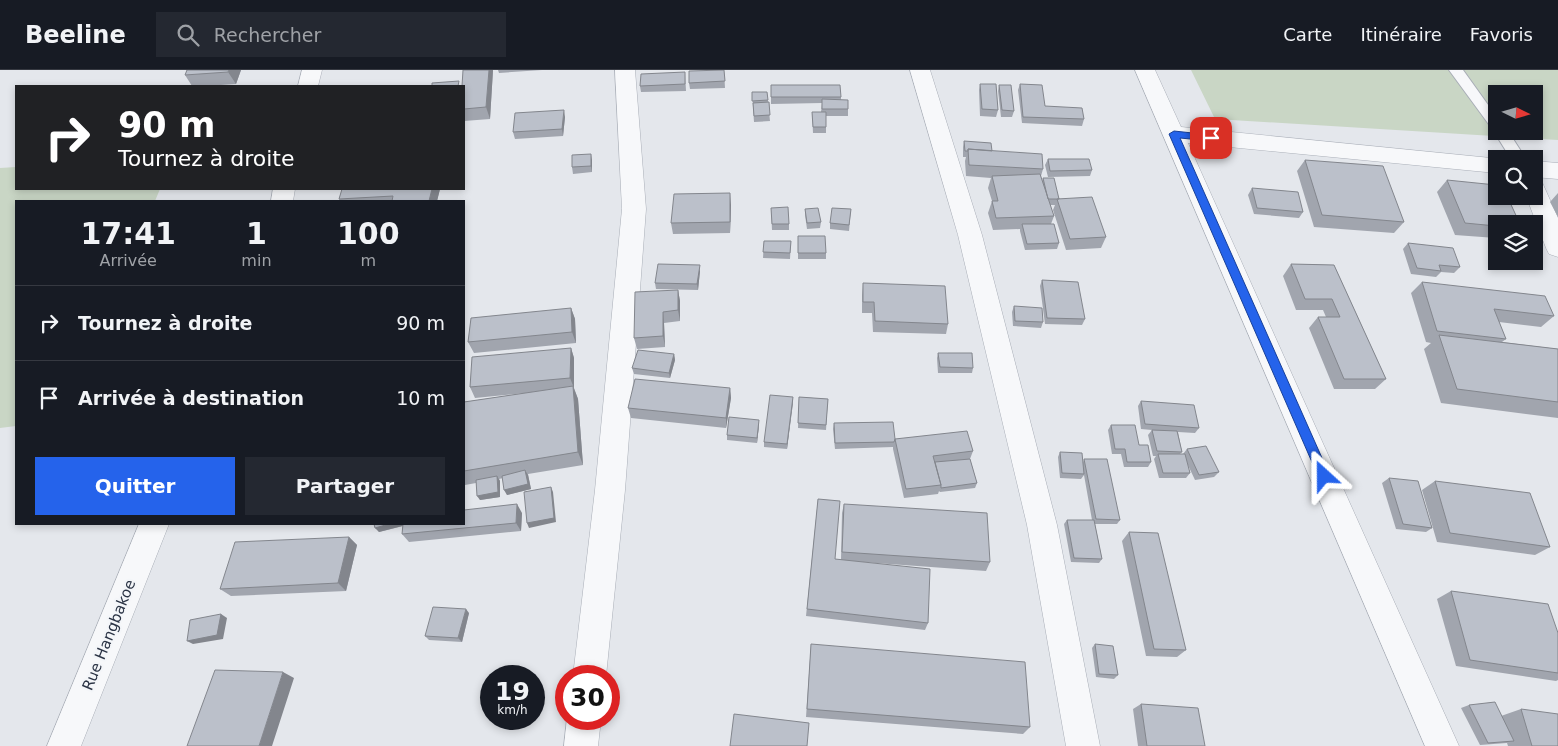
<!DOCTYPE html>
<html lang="fr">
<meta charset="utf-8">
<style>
:root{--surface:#171b24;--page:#242831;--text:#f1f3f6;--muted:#9ea1a6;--line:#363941;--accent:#2563eb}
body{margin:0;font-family:"DejaVu Sans",sans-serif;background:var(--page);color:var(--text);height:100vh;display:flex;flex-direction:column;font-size:19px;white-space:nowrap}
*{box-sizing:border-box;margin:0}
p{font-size:16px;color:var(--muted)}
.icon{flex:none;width:28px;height:28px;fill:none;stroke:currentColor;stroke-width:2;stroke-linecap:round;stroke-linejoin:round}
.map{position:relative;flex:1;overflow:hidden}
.panel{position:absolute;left:15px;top:130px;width:450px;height:325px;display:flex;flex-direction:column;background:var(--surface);border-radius:0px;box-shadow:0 2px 8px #0003}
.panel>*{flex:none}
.hud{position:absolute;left:15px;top:15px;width:450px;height:105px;border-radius:0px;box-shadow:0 2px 8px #0003;background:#202124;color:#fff;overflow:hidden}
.needle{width:32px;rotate:95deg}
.controls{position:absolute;left:1488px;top:15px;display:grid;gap:10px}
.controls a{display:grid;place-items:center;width:55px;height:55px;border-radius:0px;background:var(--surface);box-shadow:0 2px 8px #0003;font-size:25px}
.speed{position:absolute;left:480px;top:595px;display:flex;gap:10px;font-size:25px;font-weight:700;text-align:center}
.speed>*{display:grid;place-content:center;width:65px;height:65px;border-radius:50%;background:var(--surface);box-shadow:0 2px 8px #0003;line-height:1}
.speed small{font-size:12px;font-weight:400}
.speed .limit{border:8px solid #d22;background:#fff;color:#111}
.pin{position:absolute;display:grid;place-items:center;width:42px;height:42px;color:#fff;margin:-21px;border-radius:10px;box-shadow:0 2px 8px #0006}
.me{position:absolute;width:55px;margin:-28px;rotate:336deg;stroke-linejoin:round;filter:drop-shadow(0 0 4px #0008)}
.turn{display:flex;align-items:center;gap:18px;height:105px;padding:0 20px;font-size:22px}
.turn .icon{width:65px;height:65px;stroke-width:2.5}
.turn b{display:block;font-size:35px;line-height:42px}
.eta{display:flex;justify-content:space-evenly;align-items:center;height:85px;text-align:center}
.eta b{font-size:30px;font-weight:700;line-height:35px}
.action{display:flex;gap:10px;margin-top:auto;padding:10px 20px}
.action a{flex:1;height:58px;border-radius:0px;background:var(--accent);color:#fff;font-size:20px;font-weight:700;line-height:58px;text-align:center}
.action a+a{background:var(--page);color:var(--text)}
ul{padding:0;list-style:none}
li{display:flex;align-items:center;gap:15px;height:75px;padding:0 20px;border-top:1px solid var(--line)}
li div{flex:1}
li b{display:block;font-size:19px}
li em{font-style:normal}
header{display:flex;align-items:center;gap:30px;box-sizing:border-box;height:70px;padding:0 25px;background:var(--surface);border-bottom:1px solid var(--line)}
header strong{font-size:24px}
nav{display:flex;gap:28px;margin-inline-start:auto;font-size:18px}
.search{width:350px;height:45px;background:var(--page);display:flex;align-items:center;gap:12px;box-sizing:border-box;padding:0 18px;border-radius:0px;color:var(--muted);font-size:19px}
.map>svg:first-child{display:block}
</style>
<header>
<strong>Beeline</strong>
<div class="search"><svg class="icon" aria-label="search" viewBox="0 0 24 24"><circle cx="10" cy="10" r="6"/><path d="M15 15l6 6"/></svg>Rechercher</div>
<nav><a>Carte</a><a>Itinéraire</a><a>Favoris</a></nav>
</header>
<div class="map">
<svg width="1558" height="676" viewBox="0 0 1558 676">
<rect width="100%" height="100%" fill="#e4e7ec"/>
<path fill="#c9d6c5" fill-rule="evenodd" d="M1191,0h367v70l-343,-21zM1496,24h38v37h-38z
M16,97v22h144l-5,12h-139v225l-16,2v-260z"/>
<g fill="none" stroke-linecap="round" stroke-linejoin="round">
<g stroke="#a9aeb7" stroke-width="2">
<path id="service" d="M1449,0h14l33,46v15h12l18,28h-15l-18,-29z"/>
</g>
<g stroke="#a9aeb7" stroke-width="1">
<path id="minor" d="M302,0h20l-4,16h-20z
M615,0h20l11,139 -21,281 -19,186h-33l22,-186 27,-281z
M910,0h20l52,165 75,290 43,221h-34l-39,-221 -69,-290z
M1135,0h20l26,57 320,32h-5v14l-308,-30 271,603h-34z
M1534,91l24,2v16l-24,-2z
M1534,110l8,2 16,36v39l-9,-3 -3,-6 -20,-52h8z
M273,119h22l-2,12h-22z
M139,454h30l-88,222h-34z
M567,649h34l-3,27h-34z"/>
</g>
<use href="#service" fill="#f7f8fa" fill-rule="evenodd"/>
<use href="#minor" fill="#f7f8fa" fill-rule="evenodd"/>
</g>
<path fill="#a1a5ae" d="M187,0h54l-5,14 -30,2h-14l-7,-11z
M463,0h30l-3,49 -26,2z
M498,0h44l-43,3z
M724,0l1,18 -35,1 -1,-6z
M685,2l1,19 -45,1 -1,-6z
M980,14l18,26 -2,7 -16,-1 -1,-26z
M1020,14l25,22 39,13 -2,7 -60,-3 -4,-33z
M771,15l70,12v3l7,9v7h-22v17h-13l-1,-21h9l1,-9 -51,1z
M999,15l15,26 -2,6h-11l-3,-26z
M752,22h15l3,29 -16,1z
M565,47l-2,19 -48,3 -2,-7z
M964,71l79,28 -2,7 1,5 1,-3 16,20 47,39 -5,11 -35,2 -13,-40 2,-5h-5l4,11 -3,8 8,19 -2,6 -32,1 -5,-19v-2l-27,1 -5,-17 4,-12 -4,-13 3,-10 -25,-2 -1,-15 1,-4h-3v-10z
M1048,89l44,11 -2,6 -42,1 -3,-12z
M592,90v12l-19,2 -1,-7z
M1305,90l99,62 -10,11 -80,-6 -17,-56z
M1447,110l49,44v14l-41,-3 -18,-43z
M1252,118l51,24 -4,6 -45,-4 -6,-19z
M440,119l-3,12h-97l-1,-2z
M1558,123v24l-8,-15z
M731,135l-1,28 -57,1 -2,-11z
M771,138l18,16v6h-17z
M805,139l16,13 -1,6 -13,1 -2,-14z
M851,139l-2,22 -19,-2v-6z
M798,166l28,17v6h-28z
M764,171h27l-1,18 -27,-1z
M1408,173l52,24 -6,6 -13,-1 -5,5 -25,-3 -8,-25z
M1291,194l43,1 52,114 -11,10h-41l-25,-61 9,-11h8l-3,-7h-27l-13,-34z
M700,201l-2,19 -42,-1 -1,-6z
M1042,210l43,39 -3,6 -37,-1 -5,-38z
M1422,212l132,34 -13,11 -42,-5 7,17 -4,3 56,7v69l-117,-15 -17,-54 7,-6 -5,-1 -15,-49z
M863,213l85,41 -2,10 -73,-2 -1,-19h-10v-18z
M678,220l2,11v20l-16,2 1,24 -28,2 -3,-11z
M1014,236l29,16 -2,6 -28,-2 -1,-14z
M571,238l4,11 1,24 -102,10 -6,-11z
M571,278l3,10v30l4,11 5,66 -55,9 3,15 -24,6 -4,-17 -4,1 1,2v16l-20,3 -4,-17 -11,2 -1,-2v-81l61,-9 -50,5 -5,-11z
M938,283l35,15 -1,5h-34l-1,-15z
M674,284l1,6 -5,18 -36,-4 -2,-6z
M730,318l1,10 -5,30 -95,-10 -3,-10z
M793,327l-6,52 -23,-2v-5z
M799,327l29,2 -2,31 -28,-2z
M1141,331l58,27 -4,5 -17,-1 4,20 -2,2h3l4,-5 32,23 -5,5 -19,3 -8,-17 3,10 -4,5h-27l-5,-19 2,-3h-3l-5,-21 4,-5 -11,-1 -3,-23z
M834,353l62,16 77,12 -3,8 7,24 -2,5 -35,4 -1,-1 -1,3 -34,4 -11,-49v-2l-58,2 -2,-20z
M759,355l-2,18 -30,-3v-5z
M1111,355l28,20 12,17 -3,5h-24l-3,-13h-9l-4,-24z
M1060,382l23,10 1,-3 36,61 -3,4h-22l7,35 -3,4 -28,-1 -7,-38 3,-4h25l-8,-45 -3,4 -21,-1 -2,-21z
M1389,408l43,50 -6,4 -30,-3 -14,-46z
M1435,411l115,66 -15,8 -98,-13 -15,-52z
M818,429l17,60 6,1 1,-47 2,-9 146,58 -4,9 -138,-10 80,62 -3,7 -119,-14z
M522,443l-1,18 -112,11 -7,-8 1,-8 -24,6 -5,-8z
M1129,462l57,118 -9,7 -31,-1 -24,-115z
M349,467l8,8 -11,46 -115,5 -11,-7z
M1451,521l107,42v47l-2,1 -100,-15 -19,-67z
M469,543l-7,29 -33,-2 -4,-4z
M811,574l219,83 -7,7 -217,-17z
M1095,574l23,31 -4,4 -18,-2 -4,-29z
M1141,634l64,42h-67l-5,-37z
M1469,635l32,11 20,-7 37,37h-50l-1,-3 -27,2 -19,-37z"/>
<path fill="#83868d" d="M229,0h12l-5,14 -8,-12z
M489,0h4l-3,49 -4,-12z
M564,40l1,7 -2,19 -1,-7z
M591,84l1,6v12l-1,-6z
M432,119h8l-3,12h-8z
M730,123l1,12 -1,28z
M700,195v6l-2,19 -1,-6z
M678,220l2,11v20l-2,-11z
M571,238l4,11 1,24 -4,-11z
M663,242l1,11 1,24 -2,-11z
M571,278l3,10v30l-4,-10z
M674,284l1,6 -5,18 -1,-5z
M573,316l5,13 5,66 -5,-13z
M730,318l1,10 -5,30v-10z
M793,327v6l-6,46v-5z
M759,350v5l-2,18v-5z
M525,400l3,5 3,14 -24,6 -3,-5z
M497,406l3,5v16l-20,3 -3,-4z
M551,417l2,5 3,30 -27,6 -2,-5z
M517,434l5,9 -1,18 -5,-8z
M389,454h21l-31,8 -4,-4z
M349,467l8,8 -11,46 -8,-8z
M466,539l3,4 -7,29 -4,-4z
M221,544l6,4 -4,21 -30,5 -6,-3z
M283,602l11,6 -22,68h-13z"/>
<path fill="#bbc0ca" stroke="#83868d" d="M187,0h42l-1,2 -43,3z
M463,0h26l-3,37 -22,2v-23h-2z
M724,0l1,11 -36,2v-12z
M685,2v12l-45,2 1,-12z
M459,11l-1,5h-26v-3z
M980,14h16l2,26 -16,-1z
M1020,14l22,1 3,21 37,2 2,11 -61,-2z
M771,15h69l1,12h-70z
M999,15h12l3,26 -12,-1z
M752,22h15l1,8 -16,1z
M822,29l26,1v9h-26z
M769,32l1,13 -16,1 -1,-13z
M564,40l-2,19 -49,3 2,-19z
M812,42h14v15h-13z
M964,71l27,2 1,8 -24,-2v2h-3z
M968,79l74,5 1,15 -74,-4z
M591,84v12l-19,1v-12z
M1048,89h41l3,11 -42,1z
M1305,90l78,6 21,56 -82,-7z
M1040,104l14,42 -58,2 -4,-17h6l-6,-25z
M1043,108h11l5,21h-11z
M1447,110l49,5v11h11l13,28h-24v2l-31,-3z
M1252,118l46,4 5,20 -46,-4z
M342,119h90l-3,12h-37l1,-5 -54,3z
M730,123v29l-59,1 3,-29z
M1092,127l14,40 -36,2 -13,-40z
M788,137l1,17h-17l-1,-16z
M818,138l3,14 -14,1 -2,-14z
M832,138l19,1 -2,16 -19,-2z
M1022,154h32l5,19 -32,1z
M798,166h27l1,17h-28z
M764,171h27l-1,12 -27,-1z
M1408,173l45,5 7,19 -21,-2 2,6 -24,-3z
M658,194l42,1 -3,19 -42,-1z
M1291,194l43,1 52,114h-42l-26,-62h22l-8,-18h-27z
M1042,210l36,2 7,37 -38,-1z
M1422,212l123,14 9,20 -60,-7 12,30 -69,-8z
M863,213l82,3 3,38 -73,-3 -1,-19h-11z
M678,220v20l-15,2v24l-29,2 1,-46z
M1014,236l28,2 1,14 -28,-1z
M571,238l1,24 -104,10 3,-24z
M1439,265l119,14v53l-101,-13z
M571,278l-1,30 -100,9 2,-30z
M638,280l36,4 -5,19 -37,-5z
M938,283h34l1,15 -33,-1z
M635,309l95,9 -4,30 -98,-10z
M573,316l5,66 -114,19v-69z
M770,325l23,2 -6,47 -23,-2z
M799,327l29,2 -2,26 -28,-2z
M1141,331l53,4 5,23 -54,-4z
M729,347l30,3 -2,18 -30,-3z
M893,352l2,17 -1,3 -59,1 -1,-20z
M1111,355h24l4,20h9l3,17h-24l-2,-13h-10z
M1152,360l25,1 5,21 -25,-1z
M967,361l6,20 -40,5 8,29 -35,4 -11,-50z
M1206,376l13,26 -20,3 -12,-26z
M1060,382l22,1 2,21 -22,-1z
M1158,384h27l5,19h-27z
M970,389l7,24 -36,5v-3l-6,-23z
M1084,389h23l13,61 -24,-1z
M525,400l3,14 -24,6 -2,-14z
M497,406l1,16 -21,4 -1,-16z
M1389,408l29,3 14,47 -29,-4z
M1435,411l95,12 20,54 -100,-14z
M551,417l3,31 -27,5 -3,-31z
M818,429l22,2 -5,58 95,10 -2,54 -121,-14z
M517,434l-1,19 -114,11 1,-10h61v-14z
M844,434l143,9 3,49 -148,-10z
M1067,450h27l8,39 -28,-1z
M374,454h15l-14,4z
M1129,462l29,1 28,117 -32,-1z
M349,467l-11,46 -118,6 15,-47z
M1451,521l97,13 10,29v40l-88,-13z
M433,537l33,2 -8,29 -33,-2z
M221,544l-4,21 -30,6 3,-21z
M811,574l214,18 5,65 -223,-18z
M1095,574l18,2 5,29 -19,-1z
M215,600l68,2 -24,74h-72z
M1495,632l19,39 -26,2 -19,-38z
M1141,634l57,4 7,38h-58z
M1521,639l37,5v32h-26z
M734,644l75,9 -2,23h-77z"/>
<path fill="#2563eb" stroke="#184099" d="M1174,61l37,4 5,3 -5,3 -31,-3 150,338 -2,4 -4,1 -6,-5 -149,-342z"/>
<g text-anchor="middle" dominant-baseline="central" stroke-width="4.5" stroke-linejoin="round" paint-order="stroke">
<g font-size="15" fill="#2b3445" stroke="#f4f6f9">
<text transform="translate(109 565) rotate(-68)">Rue Hangbakoe</text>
</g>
</g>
</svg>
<div class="controls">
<a><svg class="needle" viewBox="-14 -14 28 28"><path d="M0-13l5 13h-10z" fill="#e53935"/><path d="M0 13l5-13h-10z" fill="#9ea1a6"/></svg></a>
<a><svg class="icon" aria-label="search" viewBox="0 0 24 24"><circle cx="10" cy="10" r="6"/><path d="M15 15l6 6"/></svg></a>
<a><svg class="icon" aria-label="layers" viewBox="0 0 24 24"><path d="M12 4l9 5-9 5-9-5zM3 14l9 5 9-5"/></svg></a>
</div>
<div class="speed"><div>19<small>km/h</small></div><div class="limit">30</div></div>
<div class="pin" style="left:1211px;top:68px;background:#d93025"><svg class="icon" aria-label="arrive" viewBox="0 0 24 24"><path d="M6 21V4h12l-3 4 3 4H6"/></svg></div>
<svg class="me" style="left:1324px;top:406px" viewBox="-20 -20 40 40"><path d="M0-17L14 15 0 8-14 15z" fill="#2563eb" stroke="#fff" stroke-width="4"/></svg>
<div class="hud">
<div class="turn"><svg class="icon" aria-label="right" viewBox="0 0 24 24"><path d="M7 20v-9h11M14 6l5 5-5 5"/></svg><div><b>90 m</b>Tournez à droite</div></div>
</div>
<section class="panel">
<div class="eta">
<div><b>17:41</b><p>Arrivée</p></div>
<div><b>1</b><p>min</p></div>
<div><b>100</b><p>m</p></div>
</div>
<ul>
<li><svg class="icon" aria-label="right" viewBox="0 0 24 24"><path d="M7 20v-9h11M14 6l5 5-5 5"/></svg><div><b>Tournez à droite</b></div><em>90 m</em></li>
<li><svg class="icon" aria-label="arrive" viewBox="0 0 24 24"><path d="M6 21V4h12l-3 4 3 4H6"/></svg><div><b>Arrivée à destination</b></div><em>10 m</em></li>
</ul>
<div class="action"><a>Quitter</a><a>Partager</a></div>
</section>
</div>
